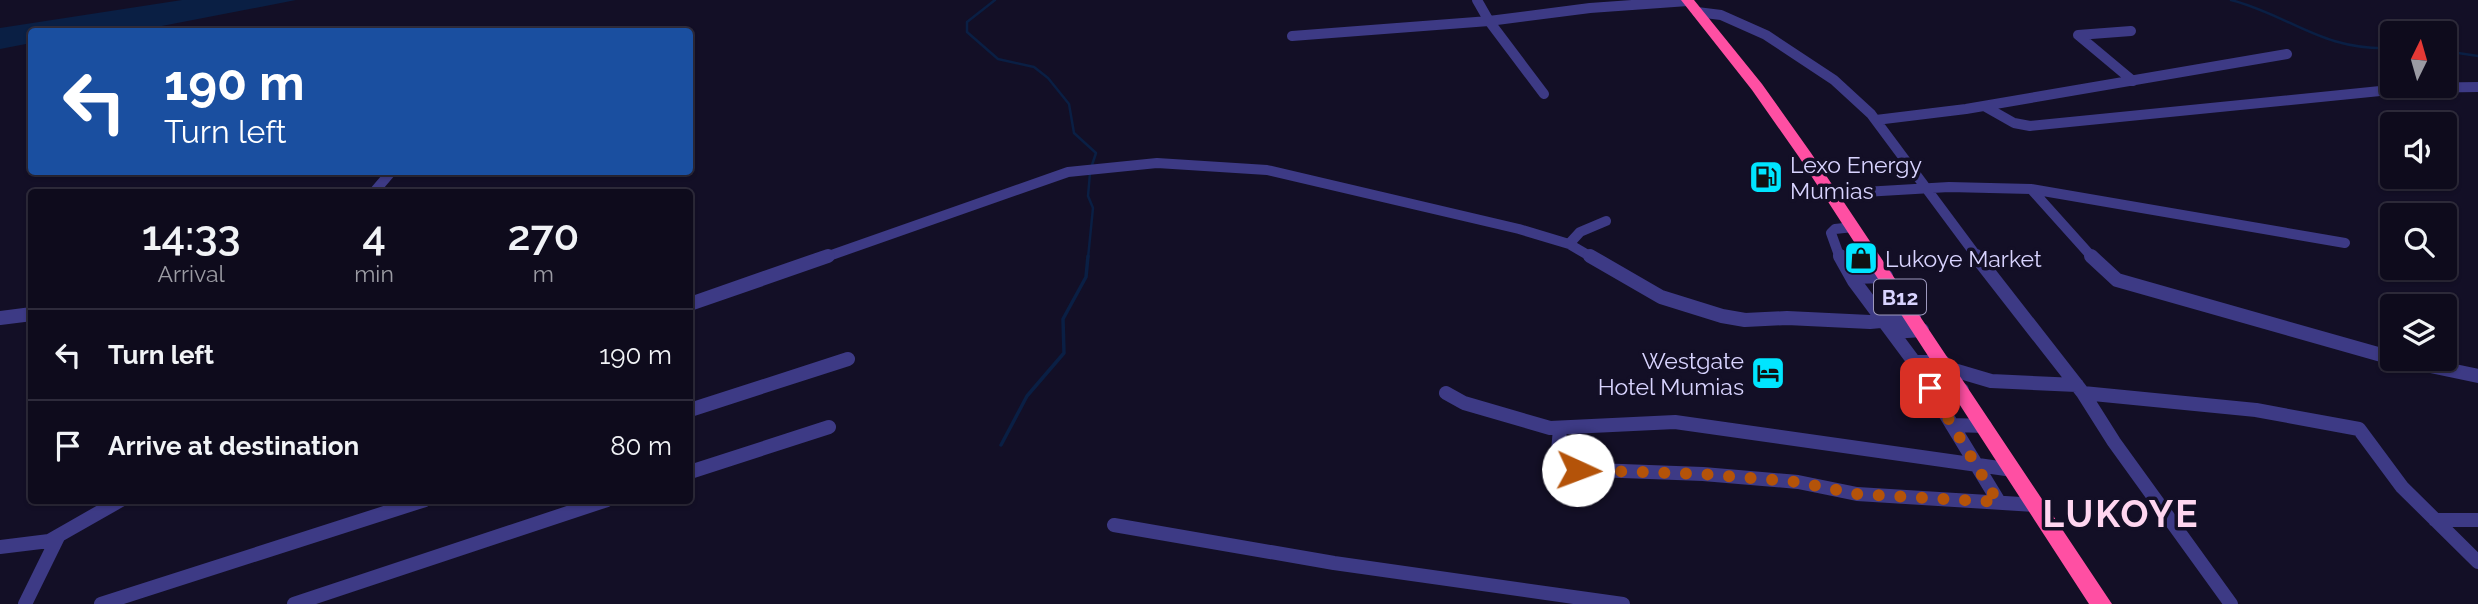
<!DOCTYPE html>
<style>
:root{--surface:#0e0b1c;--page:#171425;--text:#f1f3f6;--muted:#9b9ba3;--line:#2e2b3b}
body{margin:0;font-family:Raleway,sans-serif;background:var(--page);color:var(--text);height:100vh;display:flex;flex-direction:column;font-size:26px;white-space:nowrap}
*{box-sizing:border-box;margin:0}
p{font-size:23px;color:var(--muted)}
.icon{flex:none;width:38px;height:38px;fill:none;stroke:currentColor;stroke-width:2;stroke-linecap:round;stroke-linejoin:round}
.map{position:relative;flex:1;overflow:hidden}
.panel{position:absolute;left:28px;top:189px;width:665px;height:315px;display:flex;flex-direction:column;background:var(--surface);border-radius:7px;box-shadow:0 2px 5px #0004,0 0 0 2px var(--line)}
.panel>*{flex:none}
.guide{position:absolute;left:28px;top:28px;width:665px;height:147px;border-radius:7px;box-shadow:0 2px 5px #0004,0 0 0 2px var(--line);background:#1a4fa0;color:#fff;overflow:hidden}
.needle{width:46px;rotate:5deg}
.tools{position:absolute;left:2380px;top:21px;display:grid;gap:14px}
.tools a{display:grid;place-items:center;width:77px;height:77px;border-radius:7px;background:var(--surface);box-shadow:0 2px 5px #0004,0 0 0 2px var(--line);font-size:35px}
.pin{position:absolute;display:grid;place-items:center;width:60px;height:60px;color:#fff;margin:-30px;border-radius:14px;box-shadow:0 4px 10px #0006}
.me{position:absolute;width:77px;margin:-38px;rotate:92deg;stroke-linejoin:round;filter:drop-shadow(0 0 5px #0008)}
.turn{display:flex;align-items:center;gap:24px;height:147px;padding:0 21px;font-size:32px}
.turn .icon{width:91px;height:91px;stroke-width:2.5}
.turn b{display:block;font-size:49px;line-height:60px}
.eta{display:flex;justify-content:space-evenly;align-items:center;height:119px;text-align:center}
.eta b{font-size:42px;font-weight:600;line-height:49px}
ul{padding:0;list-style:none}
li{display:flex;align-items:center;gap:21px;height:91px;padding:0 21px;border-top:2px solid var(--line)}
li div{flex:1}
li b{display:block;font-size:26px}
li em{font-style:normal}
.map>svg:first-child{display:block}
</style>
<div class="map">
<svg width="2478" height="604" viewBox="0 0 2478 604">
<rect width="100%" height="100%" fill="#130f26"/>
<path fill="#0a1f44" d="M182,0h114l-160,31 -104,1 -1,11 -31,6v-21z"/>
<g fill="none" stroke-linecap="round" stroke-linejoin="round">
<path stroke="#0a1f44" stroke-width="2.5" d="M995,0l-28,22v10l31,27 36,8 14,11 21,26 5,29 22,20 -4,12
M2231,0c61,16 90,51 161,48
M2445,51l33,5
M1088,258l5,-50 -5,-12 2,-23"/>
<path stroke="#0a1f44" stroke-width="3.5" d="M1001,445l26,-49 37,-43 -1,-34 23,-42 2,-21"/>
<path stroke="#3d3a85" stroke-width="10" d="M1477,0l12,21 101,-13 98,-7
M1697,12l24,3 45,20 68,45 37,34 107,144
M2131,31l-53,4 55,46
M1292,36l197,-15 55,73
M1984,106l30,17 16,3 380,-38 68,-1
M1876,120l90,-11 321,-55
M2031,189l62,69
M374,192l17,-20
M1830,194l119,-7 82,2 314,54
M1569,244l11,-12 26,-11
M823,258l245,-86 89,-9 110,7 252,59 50,15 24,14
M1840,258l-9,-25 4,-4 18,-2"/>
<path stroke="#3d3a85" stroke-width="14" d="M1590,256l71,41 61,19 23,4 42,-2 83,4 44,-4
M1840,256l14,25 58,78 87,143
M1976,256l107,137 31,49 117,162
M2091,256l26,24 275,78
M1853,277l33,-1
M690,304l138,-48
M0,318l32,-4
M1892,332l30,-2
M2397,359l81,17
M1914,362h29
M1947,368l44,13 86,4
M1930,389l32,1
M1446,393l18,10 86,25 125,-6 338,48
M2083,393l173,17 103,19 43,58 76,75
M690,410l158,-51
M1952,425l33,1
M1560,429l-3,33 11,7 135,5 95,8 59,12 179,11
M690,472l139,-45
M2435,520h43
M1114,525l220,38 289,41
M0,547l49,-6 72,-41
M25,604l33,-67
M101,604l324,-104
M294,604l313,-104"/>
<path fill="#ff4fa3" fill-rule="evenodd" d="M1681,0h13l68,84 49,69 301,451h-23l-290,-447 -47,-67z"/>
</g>
<g fill="none" stroke-linecap="round" stroke-linejoin="round">
<path stroke="#b45309" stroke-width="12" stroke-dasharray="0 21.6" d="M1578,470l125,4 95,8 59,12 141,8 -68,-114"/>
</g>
<defs>
<g id="fuel-square" transform="scale(1.75)"><rect x="-9" y="-9" width="18" height="18" rx="4" fill="#00e5ff" stroke="#130f26"/><path d="M-5.5-6h7V0h2V4h1.3V-2.5L3-4.5l.8-.8L6-3V5H2.5V1h-1V6h-7ZM-4.2-4.7v3.2H.2V-4.7Z" fill="#111"/></g>
<g id="shop-square" transform="scale(1.75)"><rect x="-9" y="-9" width="18" height="18" rx="4" fill="#00e5ff" stroke="#130f26"/><path d="M-5-2.5h2.3a2.7 3.5 0 0 1 5.4 0H5L5.5 6h-11ZM-1.5-2.5h3a1.5 2.3 0 0 0-3 0Z" fill="#111"/></g>
<g id="hotel-square" transform="scale(1.75)"><rect x="-9" y="-9" width="18" height="18" rx="4" fill="#00e5ff" stroke="#130f26"/><path d="M-6-4.5h1.5V1H6V5H4.5V3h-9V5H-6ZM-4 0a1.8 1.8 0 1 1 3.6 0ZM.5 0V-2.5h3Q6-2.5 6 0Z" fill="#111"/></g>
</defs>
<g fill-rule="evenodd">
<use href="#fuel-square" x="1766" y="177"/>
<use href="#shop-square" x="1861" y="258"/>
<use href="#hotel-square" x="1768" y="373"/>
</g>
<g text-anchor="middle" dominant-baseline="central" stroke-width="7" stroke-linejoin="round" paint-order="stroke">
<rect fill="#130f26" stroke="#9e99be" stroke-width="2" x="1874" y="279.5" width="52" height="35" rx="5"/>
<g font-size="21" font-weight="bold" fill="#d9d4ff">
<text x="1900" y="297">B12</text>
</g>
<g font-size="23" fill="#d9d4ff" stroke="#130f26" text-anchor="start">
<text x="1790" y="164">Lexo Energy<tspan x="1790" dy="26">Mumias</tspan></text>
<text x="1885" y="258">Lukoye Market</text>
<text x="1744" y="360" text-anchor="end">Westgate<tspan x="1744" dy="26">Hotel Mumias</tspan></text>
</g>
<g font-size="37" font-weight="bold" letter-spacing="2" fill="#ffd6f0" stroke="#130f26">
<text x="2121" y="514">LUKOYE</text>
</g>
</g>
</svg>
<div class="tools">
<a><svg class="needle" viewBox="-14 -14 28 28"><path d="M0-13l5 13h-10z" fill="#e53935"/><path d="M0 13l5-13h-10z" fill="#9b9ba3"/></svg></a>
<a><svg class="icon" aria-label="sound" viewBox="0 0 24 24"><path d="M4 9h4l5-4v14l-5-4H4zM17 9q2 3 0 6"/></svg></a>
<a><svg class="icon" aria-label="search" viewBox="0 0 24 24"><circle cx="10" cy="10" r="6"/><path d="M15 15l6 6"/></svg></a>
<a><svg class="icon" aria-label="layers" viewBox="0 0 24 24"><path d="M12 4l9 5-9 5-9-5zM3 14l9 5 9-5"/></svg></a>
</div>
<div class="pin" style="left:1930px;top:388px;background:#d93025"><svg class="icon" aria-label="arrive" viewBox="0 0 24 24"><path d="M6 21V4h12l-3 4 3 4H6"/></svg></div>
<svg class="me" style="left:1578px;top:470px" viewBox="-20 -20 40 40"><circle r="19" fill="#fff"/><path d="M0-13L10 11 0 6-10 11z" fill="#b45309"/></svg>
<div class="guide">
<div class="turn"><svg class="icon" aria-label="left" viewBox="0 0 24 24"><path d="M17 20v-9H6M10 6l-5 5 5 5"/></svg><div><b>190 m</b>Turn left</div></div>
</div>
<section class="panel">
<div class="eta">
<div><b>14:33</b><p>Arrival</p></div>
<div><b>4</b><p>min</p></div>
<div><b>270</b><p>m</p></div>
</div>
<ul>
<li><svg class="icon" aria-label="left" viewBox="0 0 24 24"><path d="M17 20v-9H6M10 6l-5 5 5 5"/></svg><div><b>Turn left</b></div><em>190 m</em></li>
<li><svg class="icon" aria-label="arrive" viewBox="0 0 24 24"><path d="M6 21V4h12l-3 4 3 4H6"/></svg><div><b>Arrive at destination</b></div><em>80 m</em></li>
</ul>
</section>
</div>
